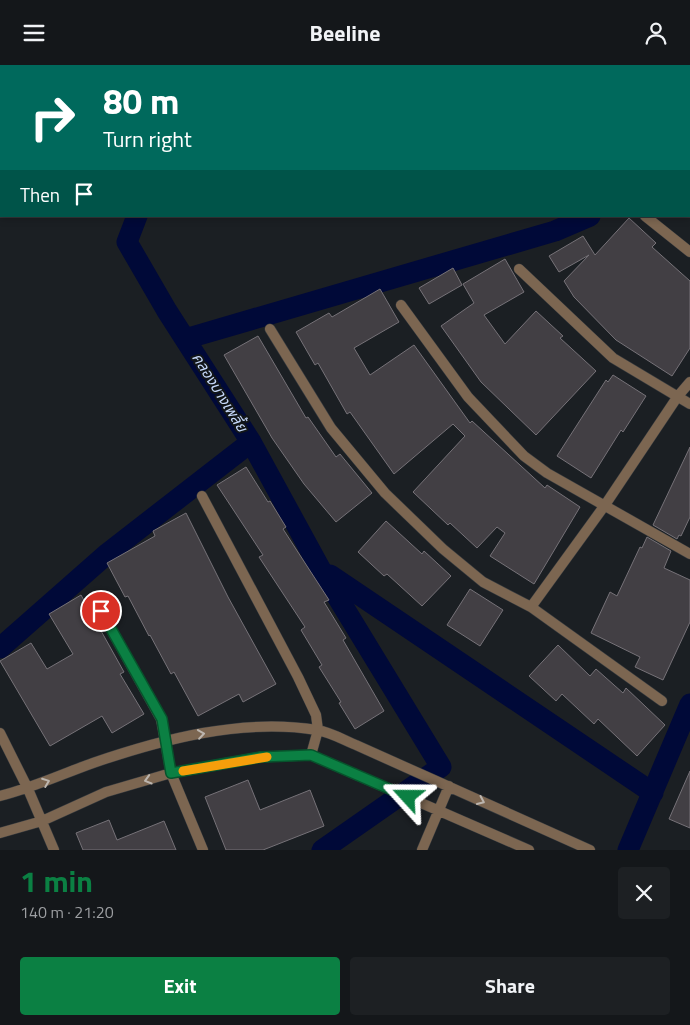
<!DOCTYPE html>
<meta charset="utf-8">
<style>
:root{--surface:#14171a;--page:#1d2023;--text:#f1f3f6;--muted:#9d9fa2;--line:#333639;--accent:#0b8043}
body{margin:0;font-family:"Titillium Web","Noto Sans Thai",sans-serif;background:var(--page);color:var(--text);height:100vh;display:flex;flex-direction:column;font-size:19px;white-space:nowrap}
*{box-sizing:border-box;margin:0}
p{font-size:16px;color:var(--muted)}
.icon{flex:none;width:28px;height:28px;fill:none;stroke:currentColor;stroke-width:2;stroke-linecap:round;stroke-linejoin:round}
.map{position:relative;height:785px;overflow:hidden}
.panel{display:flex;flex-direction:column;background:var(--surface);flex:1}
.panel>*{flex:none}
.hud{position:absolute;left:0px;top:0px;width:690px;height:152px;box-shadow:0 2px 8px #0003,0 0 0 1px var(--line);background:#00695c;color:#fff;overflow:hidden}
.pin{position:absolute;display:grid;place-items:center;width:42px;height:42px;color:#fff;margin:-21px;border:2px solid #fff;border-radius:50%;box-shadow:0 1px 5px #0007}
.me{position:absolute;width:55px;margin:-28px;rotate:294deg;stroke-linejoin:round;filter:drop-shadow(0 0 4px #0008)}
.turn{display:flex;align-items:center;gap:18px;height:105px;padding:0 20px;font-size:22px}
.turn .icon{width:65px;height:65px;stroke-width:2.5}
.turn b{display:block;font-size:35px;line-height:42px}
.then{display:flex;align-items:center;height:48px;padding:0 20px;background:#0003;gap:10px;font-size:19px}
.round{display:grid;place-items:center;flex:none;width:52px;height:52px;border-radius:5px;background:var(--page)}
.headline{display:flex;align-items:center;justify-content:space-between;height:85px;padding:0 20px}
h1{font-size:30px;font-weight:700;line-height:38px;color:var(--accent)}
.button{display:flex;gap:10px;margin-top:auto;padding:10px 20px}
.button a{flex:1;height:58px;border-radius:5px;background:var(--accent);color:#fff;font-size:20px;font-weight:700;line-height:58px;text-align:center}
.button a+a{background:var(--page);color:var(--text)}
header{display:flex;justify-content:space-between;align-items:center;height:65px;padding:0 20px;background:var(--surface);font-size:22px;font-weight:700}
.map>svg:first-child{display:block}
</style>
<header><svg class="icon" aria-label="menu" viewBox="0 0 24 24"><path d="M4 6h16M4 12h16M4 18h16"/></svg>Beeline<svg class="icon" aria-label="person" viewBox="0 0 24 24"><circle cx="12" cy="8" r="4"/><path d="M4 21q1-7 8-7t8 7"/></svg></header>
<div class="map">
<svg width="690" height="785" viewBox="0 0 690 785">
<rect width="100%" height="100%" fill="#1b1f23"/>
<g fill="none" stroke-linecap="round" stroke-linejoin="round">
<path stroke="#000938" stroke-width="21" d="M0,56l1,1
M689,110l1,-1
M137,151l-10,26 40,69 84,131 70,128 120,197 -119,83
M185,274l370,-108 35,-15
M330,510l323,218
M0,583l108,-95 143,-111
M628,785l62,-146"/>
</g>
<path fill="#423f44" stroke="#767278" d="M629,153l27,25 -4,4 38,34v67l-18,28 -56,-36 -42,-43 -10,-16 25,-26 -30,17 -10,-16 34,-20 12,19z
M505,194l19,33 -40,23 21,29 31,-33 27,25 -3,2 36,33 -60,64 -55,-53 -40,-56 33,-23 -11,-19z
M453,203l9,17 -33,19 -10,-16z
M380,224l19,33 -45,26 16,27 44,-30 56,78 2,-2 73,67 2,-3 33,22 -46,77 -44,-28 15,-23 -8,-6 -20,21 -27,-25 -2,2 -35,-33 52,-56 -12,-12 -59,50 -44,-62 -3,2 -29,-51 -3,2 -19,-33 33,-19 3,4z
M258,271l48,82 2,-1 28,40 4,-3 32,39 -36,29 -32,-38 -32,-46 -48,-83z
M613,310l33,21 -23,36 -2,-2 -30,48 -34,-22 49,-76 2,2z
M690,382v70l-9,19 -2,-1 -2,4 -24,-14z
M246,402l22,35 2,-1 16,26 -3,2 46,71 -5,2 22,36 -3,2 41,71 -29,18 -16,-26 2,-1 -22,-35 3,-2 -21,-35 4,-3 -46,-70 4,-2 -46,-70z
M186,448l42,84 48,87 -33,18 -4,-8 -41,22 -24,-44 -3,2 -21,-39 -1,1 -21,-40 -3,1 -18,-34 48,-27 -2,-5z
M386,456l36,33 2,-3 27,25 -29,30 -35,-32 -3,2 -26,-24z
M647,472l24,14 -7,17 26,12v42l-27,58 -28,-13 5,-10 -49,-24 19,-41 7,4 23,-49 2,1z
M470,524l33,21 -23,36 -33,-21z
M81,530l43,77 -4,2 24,40 -32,19 -10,-17 -52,30 -50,-85 31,-18 16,26 26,-15 -24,-40z
M558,580l32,31 6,-7 27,24 3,-5 39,37 -28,31 -39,-37 -4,5 -32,-30 -6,7 -27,-25z
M690,706v57l-21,-9z
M248,715l12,30 50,-20 14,36 -61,24h-37l-21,-53z
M109,755l8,20 47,-19 12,29h-93l-7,-17z"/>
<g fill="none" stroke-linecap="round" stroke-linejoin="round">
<g stroke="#373b3f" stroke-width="11">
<path id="minor" d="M108,1l4,-1
M0,28l1,3
M645,151l45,36
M519,204l94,89 77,46
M401,240l67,92 56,59 23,17 143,81
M270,264l61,99 54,65 58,56 40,33 48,25 131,94
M202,431l96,181 18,38 2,15 -7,25
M531,542l74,-102 73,-109 12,-14
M101,546l60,108 10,54 32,77
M0,668l28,56 26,61
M0,731c32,-8 62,-22 93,-33 70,-24 149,-45 224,-33 13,2 27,10 39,15l234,105
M0,768l42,-12 64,-29 65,-19 90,-16 50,-2 218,95
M422,785l27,-64"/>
</g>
<use href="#minor" stroke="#7c6651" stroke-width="10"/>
</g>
<defs><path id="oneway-chevron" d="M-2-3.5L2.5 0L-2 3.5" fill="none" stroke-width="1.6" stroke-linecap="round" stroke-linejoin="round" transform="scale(1.25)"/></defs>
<g stroke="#bcb5ae">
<use href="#oneway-chevron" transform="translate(201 669) rotate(-8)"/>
<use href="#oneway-chevron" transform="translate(148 715) rotate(164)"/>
<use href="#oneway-chevron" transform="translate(46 717) rotate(-21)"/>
<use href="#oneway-chevron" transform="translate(481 736) rotate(24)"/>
</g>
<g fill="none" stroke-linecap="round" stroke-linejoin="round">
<g stroke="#07532c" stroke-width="12">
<path id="route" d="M101,546l61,108 9,54 90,-16 50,-2 97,42"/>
</g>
<use href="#route" stroke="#0b8043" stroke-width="9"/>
<path stroke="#f59e0b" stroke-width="9" d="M183,706l84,-14"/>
</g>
<g text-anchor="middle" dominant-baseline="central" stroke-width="4" stroke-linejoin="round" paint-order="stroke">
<g font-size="15" font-style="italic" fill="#c6d8f9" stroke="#121619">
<text transform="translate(220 327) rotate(58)">คลองบางเพลี้ย</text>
</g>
</g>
</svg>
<div class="pin" style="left:101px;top:546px;background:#d93025"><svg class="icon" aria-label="arrive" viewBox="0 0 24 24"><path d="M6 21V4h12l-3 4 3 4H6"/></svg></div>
<svg class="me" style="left:408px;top:732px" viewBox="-20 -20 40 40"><path d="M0-17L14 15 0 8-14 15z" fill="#0b8043" stroke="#fff" stroke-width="4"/></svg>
<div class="hud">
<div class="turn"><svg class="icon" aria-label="right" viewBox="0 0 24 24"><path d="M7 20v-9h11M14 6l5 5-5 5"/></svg><div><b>80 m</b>Turn right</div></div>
<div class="then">Then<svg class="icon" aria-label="arrive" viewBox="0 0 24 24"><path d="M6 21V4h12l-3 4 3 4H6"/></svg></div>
</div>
</div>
<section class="panel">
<div class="headline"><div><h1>1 min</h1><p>140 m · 21:20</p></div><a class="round"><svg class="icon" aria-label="close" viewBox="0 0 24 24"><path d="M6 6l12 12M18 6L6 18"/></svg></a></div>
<div class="button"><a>Exit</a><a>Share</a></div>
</section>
